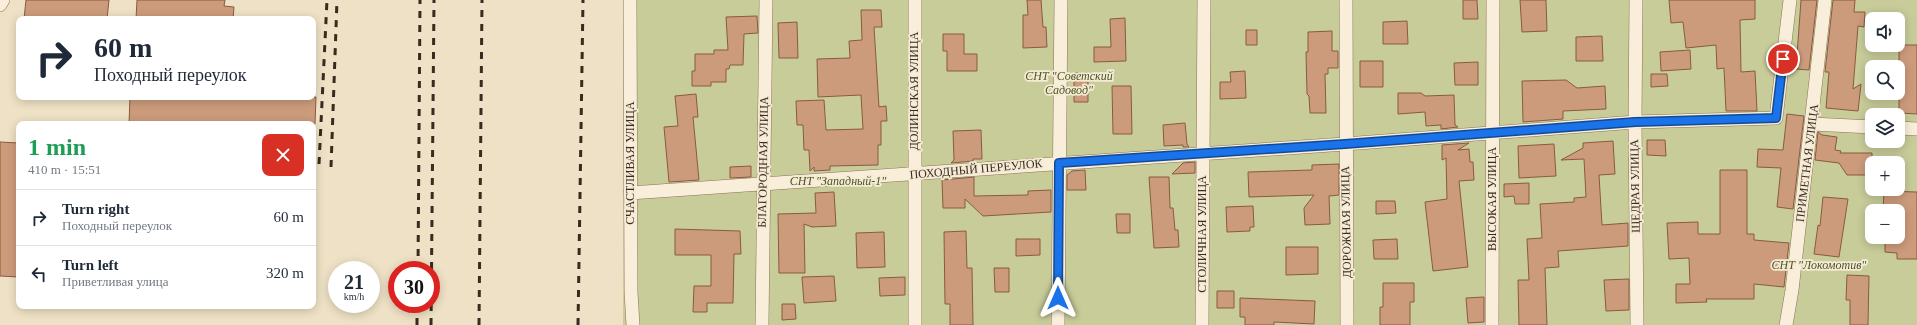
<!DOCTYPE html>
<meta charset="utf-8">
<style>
:root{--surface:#fff;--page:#f2f2f3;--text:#1f2937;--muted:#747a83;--line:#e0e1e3}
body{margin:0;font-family:"Times New Roman",serif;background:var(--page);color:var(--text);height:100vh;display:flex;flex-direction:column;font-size:15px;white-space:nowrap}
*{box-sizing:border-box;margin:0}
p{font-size:13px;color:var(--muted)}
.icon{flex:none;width:22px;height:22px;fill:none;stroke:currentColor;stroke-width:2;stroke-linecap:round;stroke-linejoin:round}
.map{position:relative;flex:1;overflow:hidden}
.sheet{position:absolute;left:16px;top:121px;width:300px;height:188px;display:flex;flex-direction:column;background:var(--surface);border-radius:8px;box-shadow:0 2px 10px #0003}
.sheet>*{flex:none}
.guide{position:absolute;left:16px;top:16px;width:300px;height:84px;border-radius:8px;box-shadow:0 2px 10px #0003;background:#fff;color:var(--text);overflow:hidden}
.tools{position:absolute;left:1865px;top:12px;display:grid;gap:8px}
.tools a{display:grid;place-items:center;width:40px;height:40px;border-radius:8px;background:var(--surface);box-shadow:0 2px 10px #0003;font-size:20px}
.speed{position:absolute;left:328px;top:261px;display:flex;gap:8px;font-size:20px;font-weight:700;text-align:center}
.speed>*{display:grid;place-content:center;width:52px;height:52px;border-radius:50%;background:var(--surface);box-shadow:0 2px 10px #0003;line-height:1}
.speed small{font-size:10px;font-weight:400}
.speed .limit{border:6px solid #d22;background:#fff;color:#111}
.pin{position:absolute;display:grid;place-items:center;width:34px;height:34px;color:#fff;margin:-17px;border:2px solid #fff;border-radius:50%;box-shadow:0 1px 4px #0007}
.me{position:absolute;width:44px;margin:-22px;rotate:0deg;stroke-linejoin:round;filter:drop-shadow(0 0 3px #0008)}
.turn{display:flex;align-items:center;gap:14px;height:84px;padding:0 12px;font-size:18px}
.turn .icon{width:52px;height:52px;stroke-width:2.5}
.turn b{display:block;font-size:28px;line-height:34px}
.round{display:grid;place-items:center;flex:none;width:42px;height:42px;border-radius:8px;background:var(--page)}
.overview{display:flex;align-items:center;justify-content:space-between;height:68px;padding:0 12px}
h1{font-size:24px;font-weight:800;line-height:30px;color:#1e9e55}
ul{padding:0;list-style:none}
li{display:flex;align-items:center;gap:12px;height:56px;padding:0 12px;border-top:1px solid var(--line)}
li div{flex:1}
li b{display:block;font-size:15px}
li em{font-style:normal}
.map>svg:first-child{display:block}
</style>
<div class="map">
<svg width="1917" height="325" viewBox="0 0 1917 325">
<rect width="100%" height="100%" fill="#eee1c5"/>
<path fill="#c8cc99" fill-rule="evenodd" d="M624,0h1293v325h-1294zM1872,19h26v26h-26zM1872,67h26v26h-26zM1872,115h26v26h-26zM1872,163h26v26h-26zM1872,211h26v26h-26z"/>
<path fill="#cc9b7b" stroke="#885b41" d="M26,0h83l-2,19h-83z
M137,0h88l-1,6 10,1 -1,12h-97z
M1027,0h14l2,27h3l1,20 -24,1v-33h5z
M1463,0h14l1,19h-15z
M1520,0h26l1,31 -25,1z
M1669,0h86v19l-15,1 1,52 14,-1 2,40h-31l-2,-43 -7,1 -1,-24 -30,3 -3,-26 -12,1z
M1801,0h16l-8,70 -13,-1z
M1833,0h22l-1,12h11l-1,15 -6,-1 -5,63 8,-5 -3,27 -32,-3 3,-36h-4z
M861,10h20l1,17h-8l5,80 7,-1 1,15h-6v24h-3v20l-48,1v4l-16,1v-4l-4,4 -1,-21h-5l-1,-25h-6l-1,-24 28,-1 2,30 37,-1 -2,-34 -43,2 -1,-38 33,-1 -1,-17 13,-1z
M757,16l1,17 -14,1 -1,31h-13l-1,4h-3v13h-15v4h-19v-15h3v-17h19v-4h14l-2,-33z
M1125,18l1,43 -32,1v-15h17l-1,-28z
M1407,21l1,23h-25v-22z
M797,22l1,36h-19l-1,-35z
M1246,30h11v15h-11z
M1332,31v20h6v17h-10v6h-3l1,39h-16l-1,-17 -2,-2 -1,-42h2v-20z
M943,34h21v20h13v17h-30v-20h-4z
M1602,36l1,25h-27v-24z
M1899,45h18v69l-18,-1z
M1690,50l1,19 -30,2 -1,-19z
M1360,61h23v26h-23z
M1478,62v23h-23l-1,-22z
M1245,71l1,27 -26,1v-17h11l-1,-10z
M1074,73h14v29h-14z
M1651,74h16l1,12 -17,1z
M1566,80l11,8 28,-2 1,23 -43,2v8l-40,3 -1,-41z
M1112,86h19l1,48h-19z
M1398,93h23l4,3 29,-1 1,30 3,2 -17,2v-4l-15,1 -1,-14 -27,2z
M696,94l2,23h-5l6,63 -30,2 -5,-55 14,-1 -3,-30z
M130,97h186l-1,27h-186z
M1787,114l17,2 -11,93 -16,-2 4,-39 -24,-1 1,-18 25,1z
M1185,123l2,21 2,3h-6v-2l-19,1 -1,-21z
M981,130l1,29h-9v2l-22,2 3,-3 -1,-29z
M1818,132l4,3 15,2 -2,13 6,1 -1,2h32v22h-25l-8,-12 -24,-3z
M1647,140h18l1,16 -19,-1z
M1613,141l2,33 -16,1 3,50 26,-2v23l-70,5 1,16 -14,1 2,57h-28l-1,-45h11l-2,-41 15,-1 -2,-34 34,-2v-4l12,-1 -2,-38 -23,1 22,-12v-5z
M0,142l19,1v134l-19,-1z
M1469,143l-11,7 11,-1 1,13h3l1,18 -15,1 9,86 -35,4 -8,-69 22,-3 -1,-41 -4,2v-15z
M1554,144l2,32 -37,2 -1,-32z
M1195,162v11l-23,1 11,-11z
M1339,164v31l-10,1 1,28 -25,1 -1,-17 10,-13 -65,2 -1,-25 64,-2v-5z
M751,166v11l-21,1v-11z
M1085,170l1,20h-19v-15l5,-4z
M1720,170h27v64h7v6l35,3 -5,44 -30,-3v15h-48l1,3 -31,1v-19h14l-1,-26 -20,1 -2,-36 31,-1v12h22z
M974,177v19l54,-1v-4l23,-1v22l-68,4 -18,-17v9h-22l-1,-28z
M1149,177h20l1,31h3l2,22h3l1,17 -25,1z
M1529,183v21h-14l-1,-8 -10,1v-13z
M1884,191l33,1v67h-20v-6l-12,-1v-15h13v-26h-15z
M834,192l2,34 -24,1 -8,-3 1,49h-26l-1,-59 38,-1 -1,-20z
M1823,197l25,2 -9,58 -25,-3 4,-29 2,1z
M1376,201h19l1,12 -20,1z
M1253,206l1,21h-4v4l-23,1 -1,-25z
M1116,214h14v19h-13z
M675,229l65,2 1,23h-7l-1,49h-26v9h-14l1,-26h17v-31h-36z
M966,231l1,37h5l1,57h-23v-21h-5l-1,-72z
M884,232l1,35 -28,1 -1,-35z
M1016,239h24v16l-24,1z
M1397,239l1,20h-24l-1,-19z
M1286,247h32v27l-32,1z
M994,268h15v24h-14z
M1847,275l22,1 -1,49h-18v-25h-4z
M834,276l2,25 -32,2 -2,-26z
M905,277v18l-25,1 -1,-18z
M1629,279v31l-23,1 -2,-31z
M1383,283h31v19h-4v23h-30v-18h3z
M1217,291h17v17h-17z
M1484,297v25l-16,1 -2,-25z
M1240,298l75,3 -1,23 -40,-2v3h-29v-8h-5z
M782,304h13l1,15 -14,1z"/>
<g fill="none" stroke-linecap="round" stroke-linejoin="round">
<g stroke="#89725b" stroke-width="14">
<path id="minor" d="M630,0l1,292 2,33
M915,0v325
M1346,0l1,325
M1636,0l-1,122 2,203
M0,5l3,-5
M1812,124l60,3
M1898,128l19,1
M630,193l715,-49 290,-22 141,-4 14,-118
M762,325l4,-325
M1058,325l3,-325
M1202,325l2,-325
M1492,325l1,-325
M1786,325l6,-35 33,-290"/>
</g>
<use href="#minor" stroke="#f9eed9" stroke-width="13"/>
<path stroke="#392b1f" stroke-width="3" stroke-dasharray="7 7" stroke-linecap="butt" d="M319,164l8,-164
M331,167l6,-167
M418,270l2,-270
M417,325v-21
M431,325l3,-325
M479,325l3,-325
M578,325l5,-325"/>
</g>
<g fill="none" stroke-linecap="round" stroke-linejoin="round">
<g stroke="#114b97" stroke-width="10">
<path id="route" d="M1058,298l1,-135 286,-19 290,-22 141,-4 7,-59"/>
</g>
<use href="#route" stroke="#1a73e8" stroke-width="7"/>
</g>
<g text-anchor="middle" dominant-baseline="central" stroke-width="3.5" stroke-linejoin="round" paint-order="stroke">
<g font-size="12" font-style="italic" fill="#4b5626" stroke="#f5ebd5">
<text x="1069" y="76">СНТ "Советский<tspan x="1069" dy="14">Садовод"</tspan></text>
<text x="838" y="181">СНТ "Западный-1"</text>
<text x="1819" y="265">СНТ "Локомотив"</text>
</g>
<g font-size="12" fill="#392b1f" stroke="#f5ebd5">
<text transform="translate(914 91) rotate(-90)">ДОЛИНСКАЯ УЛИЦА</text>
<text transform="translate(763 162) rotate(-89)">БЛАГОРОДНАЯ УЛИЦА</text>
<text transform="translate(630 163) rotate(-90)">СЧАСТЛИВАЯ УЛИЦА</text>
<text transform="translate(1807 163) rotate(-83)">ПРИМЕТНАЯ УЛИЦА</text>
<text transform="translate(976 169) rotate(-5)">ПОХОДНЫЙ ПЕРЕУЛОК</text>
<text transform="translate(1635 186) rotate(-91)">ЩЕДРАЯ УЛИЦА</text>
<text transform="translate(1492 199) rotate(-90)">ВЫСОКАЯ УЛИЦА</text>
<text transform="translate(1346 222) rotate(-91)">ДОРОЖНАЯ УЛИЦА</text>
<text transform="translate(1202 234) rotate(-90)">СТОЛИЧНАЯ УЛИЦА</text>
</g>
</g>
</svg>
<div class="tools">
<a><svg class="icon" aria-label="sound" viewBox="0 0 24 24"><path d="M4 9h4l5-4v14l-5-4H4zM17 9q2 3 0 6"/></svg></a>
<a><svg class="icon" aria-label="search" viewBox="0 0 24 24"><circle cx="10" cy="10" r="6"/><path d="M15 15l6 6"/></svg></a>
<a><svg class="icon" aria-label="layers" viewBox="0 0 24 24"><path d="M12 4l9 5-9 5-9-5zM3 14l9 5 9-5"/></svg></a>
<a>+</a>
<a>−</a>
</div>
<div class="speed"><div>21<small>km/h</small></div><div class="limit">30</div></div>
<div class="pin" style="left:1783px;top:59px;background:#d93025"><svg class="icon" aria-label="arrive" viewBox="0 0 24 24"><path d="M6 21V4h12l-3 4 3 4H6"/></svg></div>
<svg class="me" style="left:1058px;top:298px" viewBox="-20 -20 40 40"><path d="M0-17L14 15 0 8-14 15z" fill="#1a73e8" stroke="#fff" stroke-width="4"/></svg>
<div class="guide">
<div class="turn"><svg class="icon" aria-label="right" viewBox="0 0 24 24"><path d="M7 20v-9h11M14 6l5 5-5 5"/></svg><div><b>60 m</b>Походный переулок</div></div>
</div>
<section class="sheet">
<div class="overview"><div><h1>1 min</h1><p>410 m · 15:51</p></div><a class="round" style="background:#d93025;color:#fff"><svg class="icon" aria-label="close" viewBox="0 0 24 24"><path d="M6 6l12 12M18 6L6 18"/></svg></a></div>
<ul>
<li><svg class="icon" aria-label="right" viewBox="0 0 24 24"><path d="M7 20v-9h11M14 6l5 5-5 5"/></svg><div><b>Turn right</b><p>Походный переулок</p></div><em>60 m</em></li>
<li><svg class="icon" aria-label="left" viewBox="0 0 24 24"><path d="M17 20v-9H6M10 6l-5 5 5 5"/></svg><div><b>Turn left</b><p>Приветливая улица</p></div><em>320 m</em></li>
</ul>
</section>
</div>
